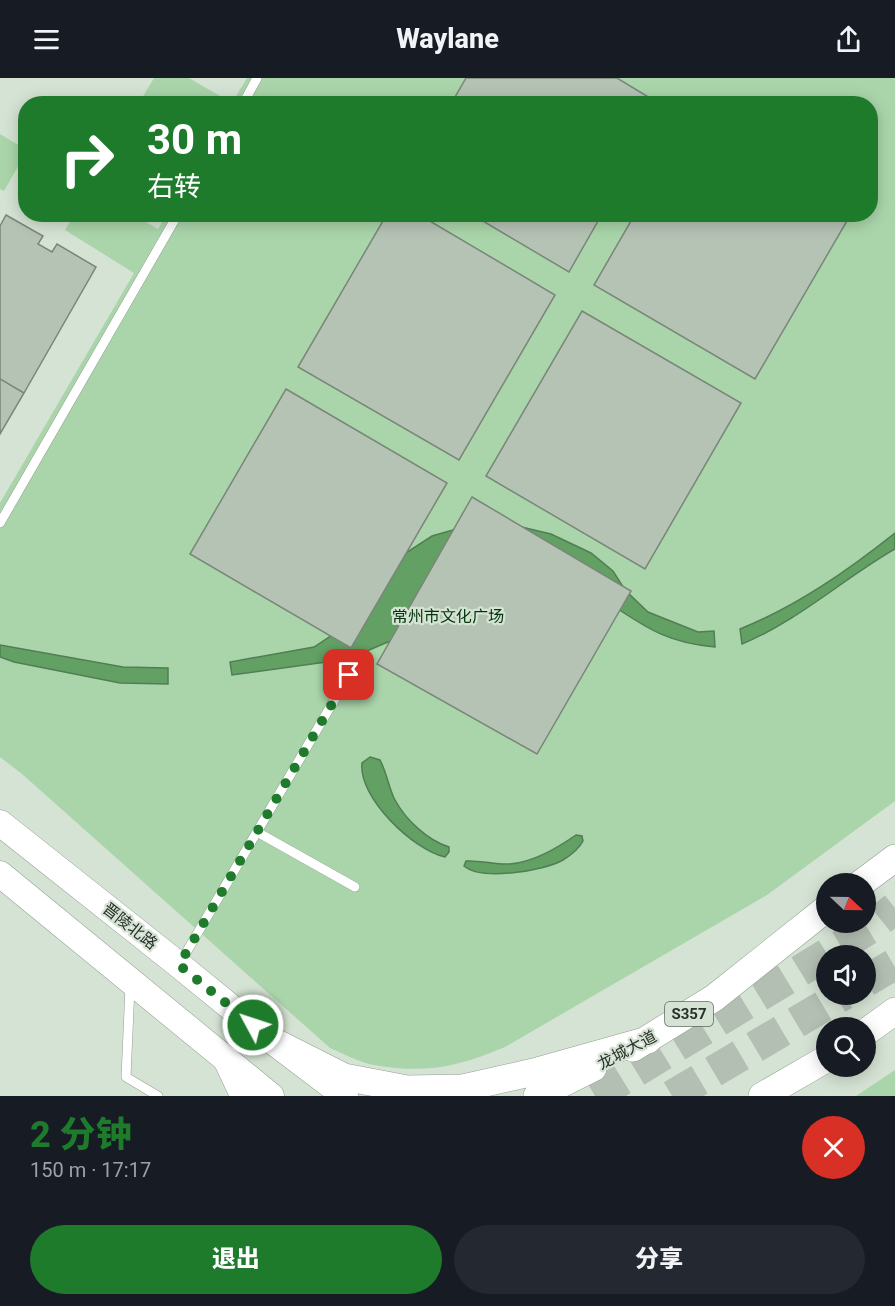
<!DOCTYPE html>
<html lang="zh">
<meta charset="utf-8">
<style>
:root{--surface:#171b24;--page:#242831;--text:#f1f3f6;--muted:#9ea1a6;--accent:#1e7b2b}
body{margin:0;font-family:Roboto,"Noto Sans SC",sans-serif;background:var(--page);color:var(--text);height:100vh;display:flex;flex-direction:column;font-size:22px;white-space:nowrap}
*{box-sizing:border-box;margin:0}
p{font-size:20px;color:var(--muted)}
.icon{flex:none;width:33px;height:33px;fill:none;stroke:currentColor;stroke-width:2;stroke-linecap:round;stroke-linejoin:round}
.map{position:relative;height:1018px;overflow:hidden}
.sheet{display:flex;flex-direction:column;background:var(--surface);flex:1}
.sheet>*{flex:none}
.guide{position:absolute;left:18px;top:18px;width:860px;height:126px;border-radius:24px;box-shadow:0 3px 15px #0003;background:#1e7b2b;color:#fff;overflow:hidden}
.needle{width:39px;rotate:112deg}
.controls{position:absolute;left:816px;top:795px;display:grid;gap:12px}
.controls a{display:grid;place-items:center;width:60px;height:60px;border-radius:50%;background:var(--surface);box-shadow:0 3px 15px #0003;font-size:30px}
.pin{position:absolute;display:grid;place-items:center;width:51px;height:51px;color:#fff;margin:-26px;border-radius:12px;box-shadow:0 3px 9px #0006}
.me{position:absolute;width:66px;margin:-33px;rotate:310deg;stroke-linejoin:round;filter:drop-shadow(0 0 4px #0008)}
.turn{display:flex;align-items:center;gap:21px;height:126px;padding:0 30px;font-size:27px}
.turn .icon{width:78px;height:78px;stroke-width:2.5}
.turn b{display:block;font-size:42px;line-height:51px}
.round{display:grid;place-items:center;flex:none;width:63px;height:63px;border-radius:32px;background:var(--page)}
.summary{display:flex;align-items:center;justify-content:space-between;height:102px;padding:0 30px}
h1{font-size:36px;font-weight:800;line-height:45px;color:var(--accent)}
.primary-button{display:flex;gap:12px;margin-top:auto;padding:12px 30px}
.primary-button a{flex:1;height:69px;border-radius:36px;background:var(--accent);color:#fff;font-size:24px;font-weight:800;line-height:69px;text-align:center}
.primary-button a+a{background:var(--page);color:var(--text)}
header{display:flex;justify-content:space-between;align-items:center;height:78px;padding:0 30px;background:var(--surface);font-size:27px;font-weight:800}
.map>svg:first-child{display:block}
</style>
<header><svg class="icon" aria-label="menu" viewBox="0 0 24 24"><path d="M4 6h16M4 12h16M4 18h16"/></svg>Waylane<svg class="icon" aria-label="share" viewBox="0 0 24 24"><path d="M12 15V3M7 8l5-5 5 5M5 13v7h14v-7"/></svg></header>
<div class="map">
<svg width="895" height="1018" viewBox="0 0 895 1018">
<rect width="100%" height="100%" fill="#d5e3d4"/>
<path fill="#aad5aa" d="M154,0h35l43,25 15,-25h648v723l-128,94 -262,152c-48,20 -79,27 -131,18 -15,-3 -30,-11 -44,-17l-308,-274 -22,-17v-254l134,-230 -69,-43 9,-15h60l24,14 9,-15h703v-110l-731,-1z
M0,56l25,15v5l-21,37 -4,-2z
M895,992v26h-39z"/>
<path fill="#62a064" stroke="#517e53" stroke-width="1.5" d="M474,446h35l42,10 40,19 22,18 12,19 23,22 50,20 16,-1 1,16c-45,-4 -66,-17 -103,-42l-210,31 -54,23 -116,16 -2,-13 84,-15 30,-20 54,-69 34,-22z
M895,455v16c-52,30 -97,72 -153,95l-2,-15c57,-23 107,-58 155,-96z
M0,567l123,22 45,1v16l-48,-1 -106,-21 -14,-5z
M370,679l10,3c7,13 9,29 15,40 11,20 32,40 54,47v5l-4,5c-32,-7 -87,-60 -83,-94z
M576,757l6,1 1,5c-4,8 -12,14 -20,19 -19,11 -82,21 -99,6l2,-5c15,-1 30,4 44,3 24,-2 47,-16 66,-29z"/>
<path fill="#b5c3b5" stroke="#798678" stroke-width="1.5" d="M466,0h151l43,26h-209z
M387,136h31l137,81 -96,165 -161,-93z
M471,136h131l-33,58z
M635,136h216l-96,165 -161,-94z
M6,137l37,21 -5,8 14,8 5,-8 39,23 -72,126 -24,-14v-153z
M582,233l159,92 -96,166 -159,-93z
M0,301l24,14 -24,41z
M286,311l161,94 -96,165 -161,-94z
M472,419l159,94 -94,163 -160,-90z"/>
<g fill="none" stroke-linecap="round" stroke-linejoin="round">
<path stroke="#b3bfb2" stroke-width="32" stroke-dasharray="32 16" stroke-linecap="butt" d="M866,903l29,-17
M595,1018l275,-168 25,-20
M672,1018l172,-102"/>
<g stroke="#92a092" stroke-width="10">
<path id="lane" d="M243,26l14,-26
M0,445l178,-309
M257,754l98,55
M180,885l169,-288
M130,909l-4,90 32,19"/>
</g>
<g stroke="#92a092" stroke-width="27">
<path id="secondary" d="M0,745l179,142 92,75 74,56
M0,796l271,222"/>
</g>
<g stroke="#92a092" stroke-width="28">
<path id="primary" d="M860,806l35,-26
M866,954l29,-21
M271,962l73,37 63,12 56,-1 71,-16 114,-32
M633,970l81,-50 112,-89
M227,982l17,36
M537,1018l56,-28
M762,1018l64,-37"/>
</g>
<use href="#lane" stroke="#fff" stroke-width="9"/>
<use href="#secondary" stroke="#fff" stroke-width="26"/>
<use href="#primary" stroke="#fff" stroke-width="27"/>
</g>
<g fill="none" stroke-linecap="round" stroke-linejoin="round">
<path stroke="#1e7b2b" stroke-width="10" stroke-dasharray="0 18" d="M253,947l-74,-60 170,-290"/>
</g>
<g text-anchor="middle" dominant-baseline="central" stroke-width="4.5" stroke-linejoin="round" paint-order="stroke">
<rect fill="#d5e3d4" stroke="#5d665d" stroke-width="1.5" x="665" y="924" width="48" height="24" rx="4.5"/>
<g font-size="15" font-weight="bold" fill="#2a302a">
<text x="689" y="936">S357</text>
</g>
<g font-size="16" fill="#04340b" stroke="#d5e3d4">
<text x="448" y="538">常州市文化广场</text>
</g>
<g font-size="16" fill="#2a302a" stroke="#d5e3d4">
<text transform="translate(130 848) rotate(38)">晋陵北路</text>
<text transform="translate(627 972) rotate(-28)">龙城大道</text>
</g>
</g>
</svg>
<div class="controls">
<a><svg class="needle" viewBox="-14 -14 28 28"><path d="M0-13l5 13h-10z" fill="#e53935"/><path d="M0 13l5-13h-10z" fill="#9ea1a6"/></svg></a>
<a><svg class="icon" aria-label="sound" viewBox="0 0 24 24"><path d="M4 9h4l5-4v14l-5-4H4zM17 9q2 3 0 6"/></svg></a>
<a><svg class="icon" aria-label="search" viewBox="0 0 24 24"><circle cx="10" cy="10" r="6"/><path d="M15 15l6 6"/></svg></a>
</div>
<div class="pin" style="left:349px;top:597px;background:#d93025"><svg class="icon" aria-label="arrive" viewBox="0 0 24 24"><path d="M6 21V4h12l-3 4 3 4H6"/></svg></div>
<svg class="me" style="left:253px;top:947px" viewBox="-20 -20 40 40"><circle r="17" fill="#1e7b2b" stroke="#fff" stroke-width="3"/><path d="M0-11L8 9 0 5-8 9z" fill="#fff"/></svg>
<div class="guide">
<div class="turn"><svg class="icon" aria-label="right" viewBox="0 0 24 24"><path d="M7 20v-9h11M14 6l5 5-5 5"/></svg><div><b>30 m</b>右转</div></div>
</div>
</div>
<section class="sheet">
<div class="summary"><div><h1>2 分钟</h1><p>150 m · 17:17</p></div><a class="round" style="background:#d93025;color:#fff"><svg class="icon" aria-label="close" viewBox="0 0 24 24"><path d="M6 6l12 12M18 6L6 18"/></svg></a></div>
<div class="primary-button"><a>退出</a><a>分享</a></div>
</section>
